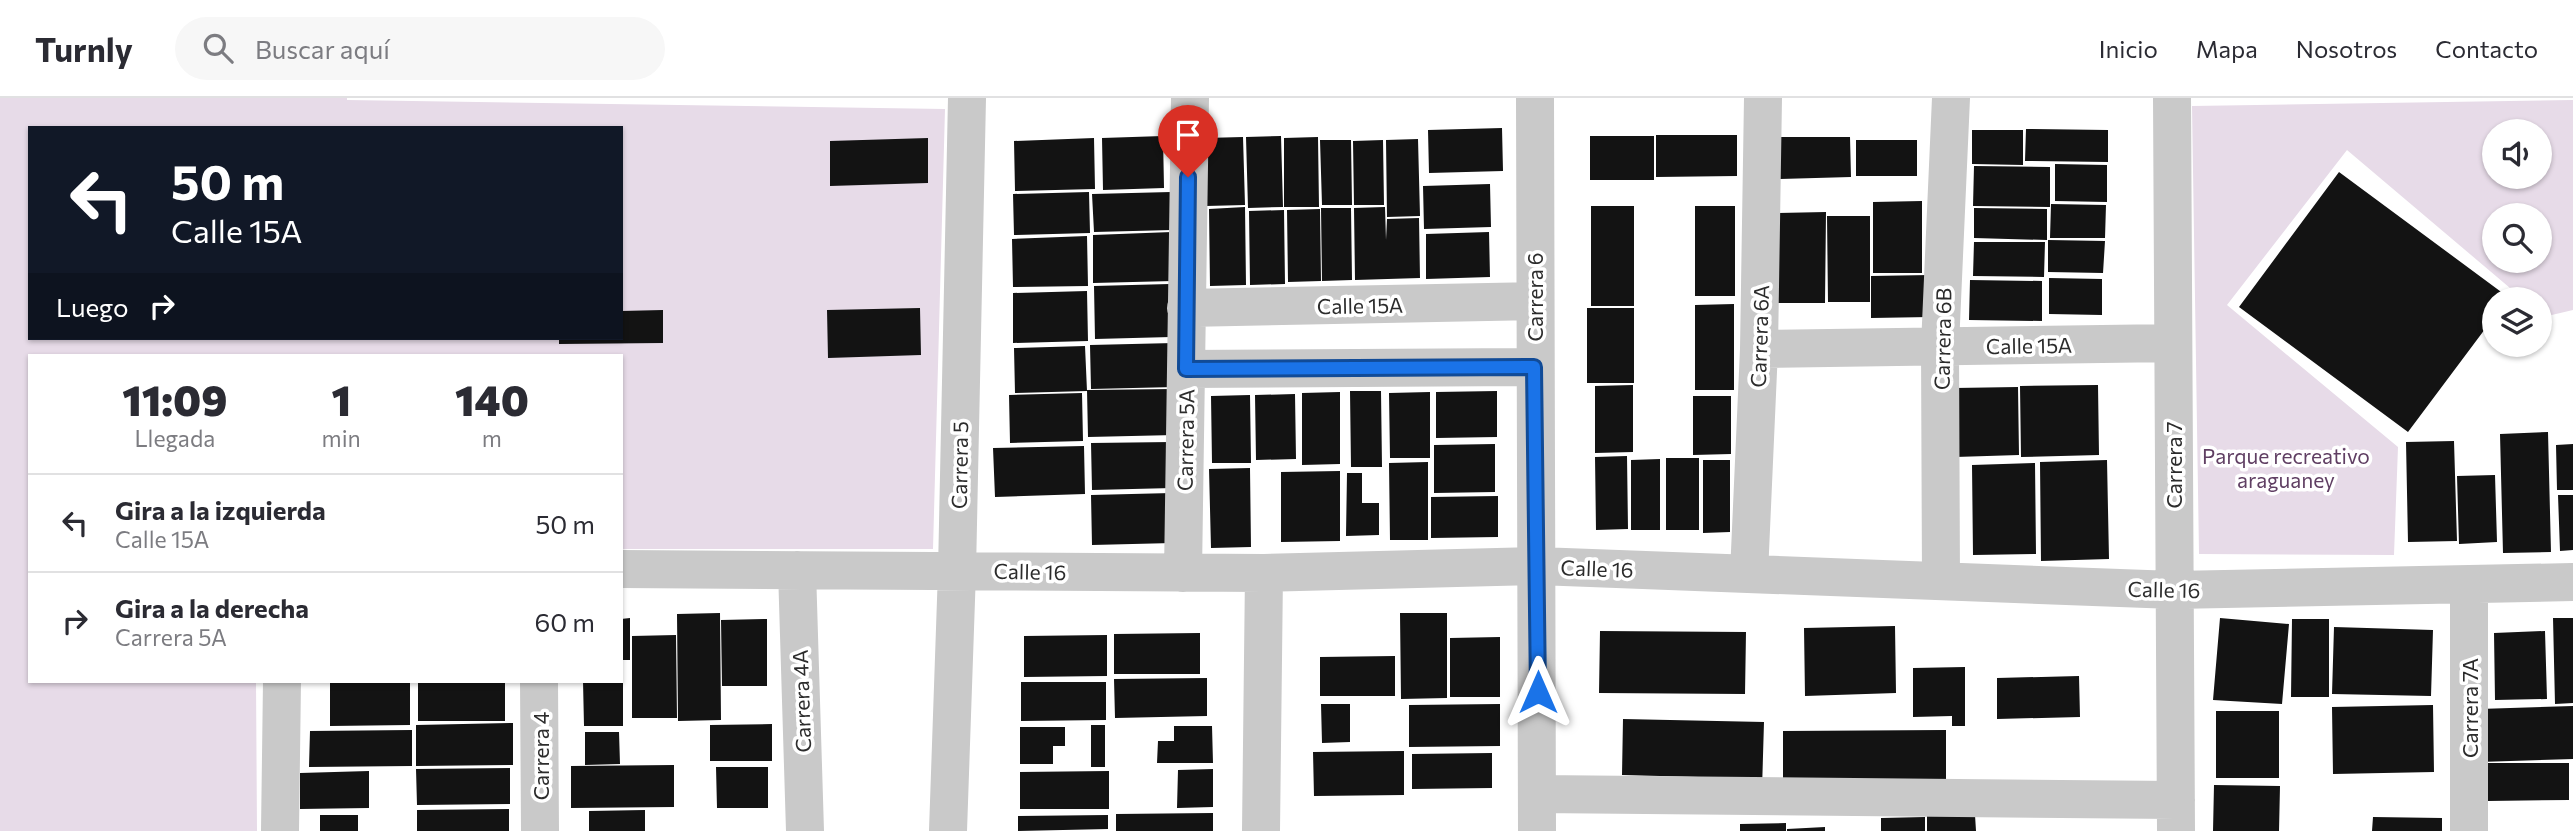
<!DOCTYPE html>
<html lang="es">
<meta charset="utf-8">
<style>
:root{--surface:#fff;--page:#f7f7f7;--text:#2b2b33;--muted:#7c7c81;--line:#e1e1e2}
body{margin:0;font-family:Commissioner,sans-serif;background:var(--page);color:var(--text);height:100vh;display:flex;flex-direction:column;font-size:26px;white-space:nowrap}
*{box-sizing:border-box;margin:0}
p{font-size:23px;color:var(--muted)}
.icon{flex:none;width:38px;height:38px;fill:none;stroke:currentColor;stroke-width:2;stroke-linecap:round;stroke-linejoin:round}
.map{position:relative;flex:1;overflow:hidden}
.panel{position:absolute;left:28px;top:256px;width:595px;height:329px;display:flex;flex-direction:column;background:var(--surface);border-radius:0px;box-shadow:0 2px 5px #0004}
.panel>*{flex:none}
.hud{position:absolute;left:28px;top:28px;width:595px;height:214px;border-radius:0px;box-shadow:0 2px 5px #0004;background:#111827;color:#fff;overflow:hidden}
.fabs{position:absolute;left:2482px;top:21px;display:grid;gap:14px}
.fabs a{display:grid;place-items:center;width:70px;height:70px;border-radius:50%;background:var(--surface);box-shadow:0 2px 5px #0004;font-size:35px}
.pin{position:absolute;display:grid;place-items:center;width:60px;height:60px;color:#fff;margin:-72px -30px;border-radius:50% 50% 50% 0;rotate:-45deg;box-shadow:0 0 7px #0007}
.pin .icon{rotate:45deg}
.me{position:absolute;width:77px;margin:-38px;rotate:0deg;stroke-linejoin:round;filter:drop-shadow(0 0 5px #0008)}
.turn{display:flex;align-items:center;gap:24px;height:147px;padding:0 28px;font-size:32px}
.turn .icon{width:91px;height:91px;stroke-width:2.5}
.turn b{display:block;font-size:49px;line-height:60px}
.then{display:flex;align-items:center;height:66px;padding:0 28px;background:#0003;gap:14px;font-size:26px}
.eta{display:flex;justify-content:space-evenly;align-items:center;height:119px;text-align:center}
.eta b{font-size:42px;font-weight:800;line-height:49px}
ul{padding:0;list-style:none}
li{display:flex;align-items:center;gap:21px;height:98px;padding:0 28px;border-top:2px solid var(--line)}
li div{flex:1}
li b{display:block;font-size:26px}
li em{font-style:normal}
header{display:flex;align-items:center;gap:42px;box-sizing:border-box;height:98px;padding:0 35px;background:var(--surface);border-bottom:2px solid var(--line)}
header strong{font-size:33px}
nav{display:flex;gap:38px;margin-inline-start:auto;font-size:24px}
.search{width:490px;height:63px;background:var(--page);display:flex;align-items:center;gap:18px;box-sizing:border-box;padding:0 24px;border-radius:38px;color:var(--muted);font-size:26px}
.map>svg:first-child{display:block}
</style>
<header>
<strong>Turnly</strong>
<div class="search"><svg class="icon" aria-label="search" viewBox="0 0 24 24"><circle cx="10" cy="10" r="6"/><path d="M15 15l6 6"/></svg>Buscar aquí</div>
<nav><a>Inicio</a><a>Mapa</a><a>Nosotros</a><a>Contacto</a></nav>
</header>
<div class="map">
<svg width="2573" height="733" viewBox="0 0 2573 733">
<rect width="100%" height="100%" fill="#fff"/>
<path fill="#e7dbe8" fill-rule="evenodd" d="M0,0h347v2l598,9 -12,440h-312v-194h-591v326h226l1,150h-257zM30,30h591v210h-591z
M2573,2v210l-34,8v-19h-16l-176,-149 -120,155 171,142 -4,108 -195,-1 -7,-448zM2494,33h45v46h-45zM2494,117h45v46h-45z"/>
<path fill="#131313" d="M1502,30l1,43 -74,2 -1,-43z
M2026,31l82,1v32l-83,-1z
M1972,32h51v35l-51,-1z
M1656,37h81v41l-81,1z
M1163,38l1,52 -61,2 -1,-52z
M1281,38l2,71 -35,1 -2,-71z
M1590,38h64v44h-64z
M1243,39l2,68 -39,1 -1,-68z
M1318,39l1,70h-35v-69z
M1780,39h70l1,40 -71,2z
M928,40v45l-98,3v-45z
M1094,40l1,51 -80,2 -1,-50z
M1418,41l2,77 -33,1 -1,-77z
M1320,42h31l1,65h-30z
M1383,42l1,65h-30l-1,-64z
M1856,42h61v36h-61z
M2055,66l52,1v37l-52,-1z
M1974,68l76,1v40l-77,-1z
M2339,74l169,125 -1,2h-13v18l-86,115 -169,-125z
M1490,86l1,43 -67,2 -1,-43z
M1089,94l1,41 -76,2 -1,-41z
M1171,94l1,38 -78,2 -2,-38z
M1922,103v72h-49v-71z
M2051,106l55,1 -1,33h-55z
M1591,108h43v100h-43z
M1695,108h40v90h-40z
M1245,109l1,78 -36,1 -1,-77z
M1385,109l1,33 1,-21 32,-1 1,60 -65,2 -1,-72z
M1321,110h30l1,72 -30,1z
M1974,110l73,1v31l-73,-2z
M1320,111l1,72 -33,1 -1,-72z
M1284,112l1,74 -35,1 -1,-74z
M1826,114l-1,91h-48v-90z
M1827,118h43v86h-42z
M1172,134l1,49 -80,2v-48z
M1489,134l1,45 -64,2v-45z
M1087,138l1,50 -75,1 -1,-48z
M2048,142l57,1 -2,32 -55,-1z
M1974,144h71l-1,35 -71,-1z
M1930,177v42l-59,1v-42z
M2049,180l53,1v36l-53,-1z
M1970,182l72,1v40l-73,-1z
M1170,186l1,53 -76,2 -1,-53z
M1087,193l1,50 -75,2v-50z
M1734,206v86h-39v-85z
M920,210l1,47 -93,3 -1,-48z
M1587,210h47v75h-47z
M663,212v33l-104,1v-6h62v-27z
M1174,245l1,44 -84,2 -1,-44z
M1085,248l2,45 -72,2 -1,-45z
M1633,287v67l-38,1v-67z
M2098,287l1,70 -78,2 -1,-71z
M2018,289l1,68 -64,2 -1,-69z
M1174,291l1,46 -87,2 -1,-47z
M1350,293h31l1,76h-31z
M1497,293v46l-61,1v-46z
M1340,294v72l-38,1v-72z
M1430,294v66h-40l-1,-65z
M1082,295l1,48 -73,2 -1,-48z
M1295,296l1,65 -40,1 -1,-65z
M1250,297l1,68h-39l-1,-67z
M1693,298h38v58l-38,1z
M2548,334l3,120 -48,1 -3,-119z
M2454,343l3,100 -49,1 -2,-100z
M1172,344l1,46 -81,2 -1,-47z
M1495,346v48l-61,1v-48z
M2573,346v46h-16l-1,-45z
M1084,348l1,48 -90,3 -2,-49z
M1627,358l1,73 -32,1 -1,-73z
M1666,360h33v72h-33z
M1660,361v71h-29v-70z
M1703,362h27v72l-27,1z
M2107,362l2,99 -68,2 -1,-99z
M1428,364v78h-38l-1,-77z
M2035,365l1,91 -63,1 -1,-90z
M1250,370l1,79 -40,1 -2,-79z
M1340,373v70l-59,1v-70z
M1347,375h15v30h17v32l-33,1z
M2495,377l2,67 -38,2 -2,-68z
M1172,395l1,50 -81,2 -1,-50z
M2558,397h15v55l-13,1z
M1498,398v41l-67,1v-41z
M720,515l1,107 -43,1 -1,-107z
M1400,515h47v85l-46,1z
M630,520v42h-9v-41z
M2220,520l69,6 -7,80 -69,-4z
M2553,520h20v85l-18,1z
M767,521v67h-45l-1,-66z
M2292,521h37v78h-38z
M1895,528l1,67 -91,3 -1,-68z
M2334,529l99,3 -2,66 -99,-2z
M1600,533l146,1 -1,62 -146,-1z
M2545,533l2,68 -52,1 -1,-67z
M1200,535v41h-86v-40z
M676,537l1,83h-45v-82z
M1107,537v41l-83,1v-41z
M1500,539v60h-50v-59z
M1395,558v40h-75v-39z
M1965,569v59h-13v-10l-39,1v-49z
M2079,578l1,41 -83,2v-41z
M1207,580v38l-92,2 -1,-39z
M330,583h80v44l-80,1z
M418,583h87v40h-87z
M583,583h40v45h-39z
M1021,584h85v38l-85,1z
M1321,606h29v38l-28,1z
M1500,606v42l-91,1v-42z
M2433,607l1,67 -101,2 -1,-67z
M2573,608v53l-94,3v-53z
M2216,613h63v67h-63z
M1623,621l141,3 -2,68 -64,-13 -76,-2z
M513,625v42l-97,1v-41z
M772,626v37h-62v-36z
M1091,627h14v42h-14z
M1174,628h38l1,37h-56l1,-22h16z
M1020,629h45v19h-12v18h-33z
M412,632v36l-103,1 1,-36z
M1946,632v57l-163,1v-57z
M585,634h34l1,32 -35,1z
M1404,653v44l-90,1 -1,-44z
M1492,655v35l-80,1v-35z
M2487,665h82v37l-82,1z
M674,667v42l-103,1v-42z
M716,669h52v41h-51z
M510,670v36l-93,1 -1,-36z
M1213,671v38l-36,1 1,-38z
M369,673v37l-69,1v-36z
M1109,673v38h-89v-37z
M2214,687l66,1 -1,45h-66z
M509,711v22h-92v-21z
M645,712v21h-56v-20z
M1213,715v18h-97v-17z
M320,717h38v16h-38z
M1108,717v14l-90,2v-15z
M1975,717l1,16h-49v-15z
M1925,719v14h-44v-13z
M2373,719l69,1v13h-70z
M1786,725v8h-46v-7z
M1825,729v4h-38v-2z"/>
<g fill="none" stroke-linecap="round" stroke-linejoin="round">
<path stroke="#c9c9c9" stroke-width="38" d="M1535,0l2,733
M2172,0l4,733
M1186,210l348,-7
M1759,251l413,-6
M1186,271l348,-2
M621,471l643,4 274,-7 636,24 399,-8
M797,472l8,261
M1183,475l7,-475
M1749,476l10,-225 4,-251
M1941,483l-1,-235 11,-248
M539,583l1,150
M1538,696l638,6
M280,733l2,-150
M948,733l9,-260 10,-473
M1261,733l3,-258
M2469,733v-247"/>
</g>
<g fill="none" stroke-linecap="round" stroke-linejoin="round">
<g stroke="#114b97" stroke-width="18">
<path id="route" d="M1188,79l-2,192 348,-2 4,325"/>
</g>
<use href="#route" stroke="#1a73e8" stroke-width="12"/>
</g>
<g text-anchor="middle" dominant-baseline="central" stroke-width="7" stroke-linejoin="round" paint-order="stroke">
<g font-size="21" fill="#2c2c2c" stroke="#fff">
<text transform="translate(1534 199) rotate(-90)">Carrera 6</text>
<text transform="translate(1360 207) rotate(-1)">Calle 15A</text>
<text transform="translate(1759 238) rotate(-88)">Carrera 6A</text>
<text transform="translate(1942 241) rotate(-89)">Carrera 6B</text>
<text transform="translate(2029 247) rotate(-1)">Calle 15A</text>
<text transform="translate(1185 342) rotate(-89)">Carrera 5A</text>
<text transform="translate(959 367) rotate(-89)">Carrera 5</text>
<text transform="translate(2173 367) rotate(-90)">Carrera 7</text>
<text transform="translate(1597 470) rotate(2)">Calle 16</text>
<text transform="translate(1030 473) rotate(1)">Calle 16</text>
<text transform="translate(2164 491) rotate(1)">Calle 16</text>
<text transform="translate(801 603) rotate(-92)">Carrera 4A</text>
<text transform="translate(2469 610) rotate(-90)">Carrera 7A</text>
<text transform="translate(540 658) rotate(-90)">Carrera 4</text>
</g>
<g font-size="21" fill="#603f63" stroke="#fff">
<text x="2286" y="357">Parque recreativo<tspan x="2286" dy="24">araguaney</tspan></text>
</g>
</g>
</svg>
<div class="fabs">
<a><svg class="icon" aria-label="sound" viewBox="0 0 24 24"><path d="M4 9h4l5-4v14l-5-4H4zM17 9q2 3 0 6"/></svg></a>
<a><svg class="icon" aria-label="search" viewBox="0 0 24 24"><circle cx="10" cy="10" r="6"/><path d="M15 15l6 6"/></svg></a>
<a><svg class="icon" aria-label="layers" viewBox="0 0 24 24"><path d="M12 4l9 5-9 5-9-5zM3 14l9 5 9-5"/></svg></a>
</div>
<div class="pin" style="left:1188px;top:79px;background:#d93025"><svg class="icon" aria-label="arrive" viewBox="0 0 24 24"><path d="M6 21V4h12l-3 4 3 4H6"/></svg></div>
<svg class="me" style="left:1538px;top:594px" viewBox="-20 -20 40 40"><path d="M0-17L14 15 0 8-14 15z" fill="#1a73e8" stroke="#fff" stroke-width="4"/></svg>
<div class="hud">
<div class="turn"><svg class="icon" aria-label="left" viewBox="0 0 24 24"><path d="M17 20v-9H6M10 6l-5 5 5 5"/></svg><div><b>50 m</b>Calle 15A</div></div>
<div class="then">Luego<svg class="icon" aria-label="right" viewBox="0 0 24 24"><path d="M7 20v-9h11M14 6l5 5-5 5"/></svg></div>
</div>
<section class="panel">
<div class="eta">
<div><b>11:09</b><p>Llegada</p></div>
<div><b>1</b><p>min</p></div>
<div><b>140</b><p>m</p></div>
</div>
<ul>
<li><svg class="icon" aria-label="left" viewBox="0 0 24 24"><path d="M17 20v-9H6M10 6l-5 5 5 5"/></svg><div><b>Gira a la izquierda</b><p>Calle 15A</p></div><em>50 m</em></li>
<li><svg class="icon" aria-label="right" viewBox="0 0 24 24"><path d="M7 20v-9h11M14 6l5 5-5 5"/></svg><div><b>Gira a la derecha</b><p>Carrera 5A</p></div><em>60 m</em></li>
</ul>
</section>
</div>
